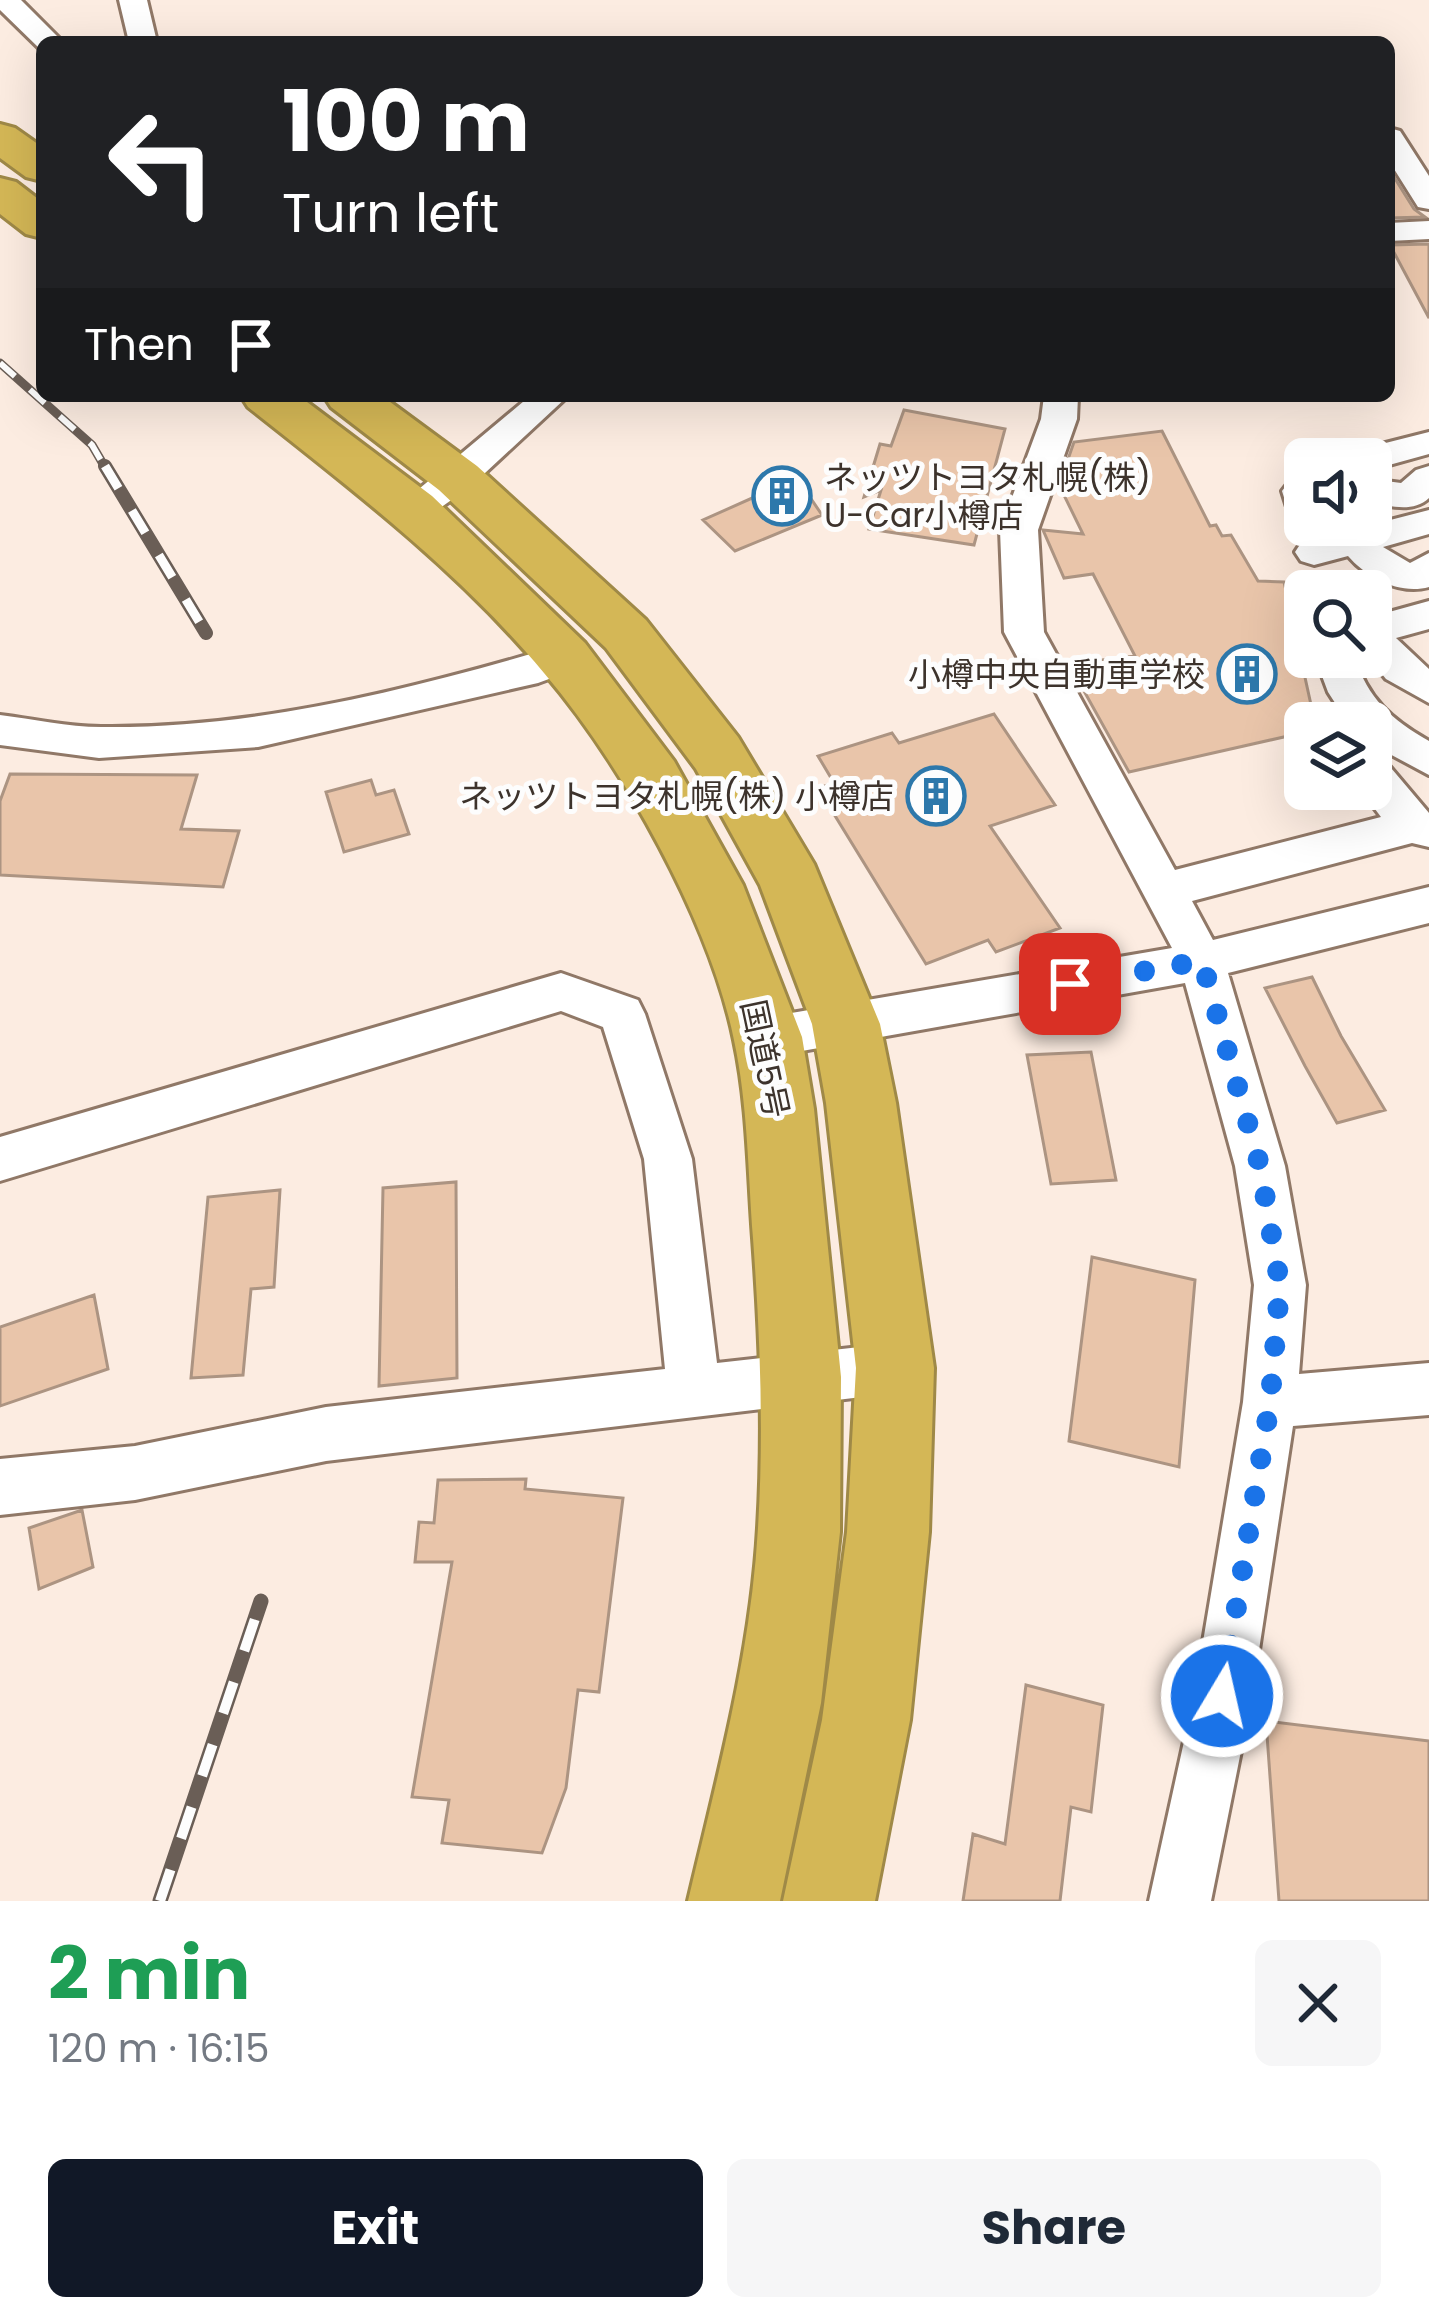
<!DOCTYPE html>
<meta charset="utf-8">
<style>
:root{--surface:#fff;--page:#f6f6f7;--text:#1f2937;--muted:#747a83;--accent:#111827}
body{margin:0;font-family:Poppins,"Noto Sans JP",sans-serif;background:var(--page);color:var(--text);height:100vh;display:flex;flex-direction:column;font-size:45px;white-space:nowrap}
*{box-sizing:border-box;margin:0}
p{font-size:39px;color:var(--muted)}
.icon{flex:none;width:66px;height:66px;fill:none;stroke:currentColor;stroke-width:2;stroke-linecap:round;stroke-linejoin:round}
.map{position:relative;height:1901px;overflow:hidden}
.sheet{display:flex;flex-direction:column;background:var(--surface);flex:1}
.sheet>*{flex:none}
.banner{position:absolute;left:36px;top:36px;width:1359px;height:366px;border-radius:18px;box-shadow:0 12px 48px #0002;background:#202124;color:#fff;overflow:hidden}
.buttons{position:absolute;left:1284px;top:438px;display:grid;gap:24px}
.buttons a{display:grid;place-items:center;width:108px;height:108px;border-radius:18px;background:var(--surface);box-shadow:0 12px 48px #0002;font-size:60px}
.pin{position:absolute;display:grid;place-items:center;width:102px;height:102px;color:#fff;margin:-51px;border-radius:24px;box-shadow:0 6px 18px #0006}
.me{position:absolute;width:132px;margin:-66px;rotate:9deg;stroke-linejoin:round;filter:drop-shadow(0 0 9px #0008)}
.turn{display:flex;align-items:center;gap:42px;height:252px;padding:0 48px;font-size:54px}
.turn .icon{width:156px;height:156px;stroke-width:2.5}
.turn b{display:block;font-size:84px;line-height:102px}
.then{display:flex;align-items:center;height:114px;padding:0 48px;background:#0003;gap:24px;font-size:45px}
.round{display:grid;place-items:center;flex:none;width:126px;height:126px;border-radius:18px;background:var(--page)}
.summary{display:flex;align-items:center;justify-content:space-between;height:204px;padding:0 48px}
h1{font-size:72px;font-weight:700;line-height:90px;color:#1e9e55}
.cta{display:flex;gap:24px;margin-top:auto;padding:24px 48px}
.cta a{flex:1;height:138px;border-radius:18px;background:var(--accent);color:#fff;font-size:48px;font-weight:700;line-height:138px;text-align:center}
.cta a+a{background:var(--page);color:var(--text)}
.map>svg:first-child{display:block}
</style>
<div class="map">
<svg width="1429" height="1901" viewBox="0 0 1429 1901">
<rect width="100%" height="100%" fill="#fcece1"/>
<path fill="#e9c5aa" stroke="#ac9482" stroke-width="3" d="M1389,169l25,40 11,8 -36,1z
M1429,244v74l-39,-73z
M904,410l101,19 -31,116 -105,-16 12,-39 -17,7 16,-53 11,2z
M1162,431l48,95 6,-1 6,11 9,-1 27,46 26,1 31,141h-26l8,11 -168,38 -60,-108 66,-8 -42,-82 -29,4 -21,-48 40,4 -24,-49 15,-43z
M797,478l25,37 -87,36 -32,-31z
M994,714l61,91 -65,21 70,102 -64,24 -8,-12 -62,24 -108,-176 16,-5 -16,-27 74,-23 7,10z
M10,774l187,1 -16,54 58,2 -16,56 -223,-12v-74z
M371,780l5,15 18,-5 15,44 -65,18 -18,-60z
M1312,977l29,59 44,74 -48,13 -32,-57 -40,-78z
M1091,1052l25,128 -65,4 -24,-129z
M456,1182l1,196 -78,8 4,-198z
M280,1190l-6,97 -23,2 -8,86 -52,3 17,-181z
M1092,1257l103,23 -16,187 -110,-26z
M94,1295l14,74 -108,37v-79z
M526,1479l-1,10 98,9 -24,194 -21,-2 -12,98 -24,65 -100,-10 7,-43 -37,-3 40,-235h-37l4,-40 15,1 4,-43z
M82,1510l11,57 -54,22 -10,-61z
M1026,1685l77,20 -12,107 -20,-5 -11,94h-97l10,-67 32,10z
M1266,1721l163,20v160h-150z"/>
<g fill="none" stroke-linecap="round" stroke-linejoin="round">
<g stroke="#907867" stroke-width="6">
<path id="minor" d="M0,0h21l42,42h-21l-3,6 -39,-38z
M119,0h28l10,42h-28z
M1389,128l11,3 29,45v33l-11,-2 -29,-46z
M1429,221v18l-40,2v-18z
M530,396h38l-97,90 -45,32h-26l-5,-9z
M1044,396h34l-1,23 -39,111 6,102 131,238 206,-53 -21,-28h11v-32l15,5 43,51v34l-17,-4 -220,58 21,39 216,-53v36l-201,50 57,193 21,119 -7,89 130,-11v52l-136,11 -41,270 -41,205h-62l45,-205 49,-294 11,-117 -19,-119 -50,-183 -417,74 -16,-6 -7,-14 7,-14 16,-6 404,-69 -168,-316 -4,-102 41,-111z
M1429,432v22l-58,16v-11h-22l5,-8z
M1429,466v32c-16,15 -38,8 -58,5v-24l30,4 15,-13z
M1305,474v51h5l-18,-2 -10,-32 10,-13z
M1429,510v24l-46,13 27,16 19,-10v34c-29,8 -62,-9 -81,-31l-34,9 -13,-4 -6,-9 6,-9z
M1429,601v28l-33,9 33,31v34l-43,-24 -18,-22 3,-40z
M565,644l14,4 6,10 -6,10 -41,15 -280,64 -159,11 -99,-13v-30c33,4 68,12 101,12 156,2 316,-39 464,-83z
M1315,657h40c12,41 37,63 74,84v34l-58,-31v-21h-23l-20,-31z
M561,973l77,27 7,14 47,145 25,204 178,-20 19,7 7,18 -7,18 -19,7 -569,68 -191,39 -135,15v-56l135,-13 191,-39 339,-38 -21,-210 -41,-132 -42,-16 -561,170v-44z"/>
</g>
<g stroke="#9f8947" stroke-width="6">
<path id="highway" d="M0,124l15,4 27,19v34l-16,-4 -26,-19z
M0,178l16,4 26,20v36l-16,-4 -26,-20z
M241,396h58l133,100 153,147 89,118 69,124 59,152 12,72 27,268 -1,155 -19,171 -41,198h-92c29,-123 63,-247 70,-373 6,-98 2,-193 -5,-290 -5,-65 -5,-133 -19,-198 -24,-118 -112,-276 -190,-367 -85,-102 -192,-184 -296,-266z
M324,396h58l95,70 169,154 92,117 76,127 66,160 16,79 38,265 -5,164 -19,188 -35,181h-92l39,-181 25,-188 9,-164 -30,-265 -14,-79 -52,-139 -64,-116 -90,-121 -167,-158 -108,-83z"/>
</g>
<use href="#minor" fill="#fff" fill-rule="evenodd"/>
<use href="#highway" fill="#d4b756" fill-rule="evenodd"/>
<g stroke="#6a5e56" stroke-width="9">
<path id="rail-far2" d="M0,363l92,82 14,24"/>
</g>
<g stroke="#6a5e56" stroke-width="14">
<path id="rail-far1" d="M105,466l101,167"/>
</g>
<g stroke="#6a5e56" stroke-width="15">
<path id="rail" d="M160,1901l101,-300"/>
</g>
<use href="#rail-far2" stroke="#fdfdfd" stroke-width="6" stroke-dasharray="20" stroke-linecap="butt"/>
<use href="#rail-far1" stroke="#fdfdfd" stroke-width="9" stroke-dasharray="26" stroke-linecap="butt"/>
<use href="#rail" stroke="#fdfdfd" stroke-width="10" stroke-dasharray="33" stroke-linecap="butt"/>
</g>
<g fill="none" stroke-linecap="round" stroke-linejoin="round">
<path stroke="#1a73e8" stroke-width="21" stroke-dasharray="0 37.8" d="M1070,984l132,-23 58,205 20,119 -10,117 -48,294"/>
</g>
<defs>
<g id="building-ring" transform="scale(3)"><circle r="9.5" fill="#fdfdfd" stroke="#2d78ab" stroke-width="1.5"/><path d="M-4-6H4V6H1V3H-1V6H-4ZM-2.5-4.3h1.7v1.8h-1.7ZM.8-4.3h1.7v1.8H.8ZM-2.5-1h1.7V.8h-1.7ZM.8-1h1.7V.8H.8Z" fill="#2d78ab"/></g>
</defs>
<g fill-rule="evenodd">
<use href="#building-ring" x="782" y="496"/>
<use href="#building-ring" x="1247" y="674"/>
<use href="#building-ring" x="936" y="796"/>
</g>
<g text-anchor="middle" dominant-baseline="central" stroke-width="10" stroke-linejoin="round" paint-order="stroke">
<g font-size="33" fill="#3d332c" stroke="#fdfdfd" text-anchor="end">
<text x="824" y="477" text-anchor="start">ネッツトヨタ札幌(株)<tspan x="824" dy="38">U-Car小樽店</tspan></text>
<text x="1205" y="674">小樽中央自動車学校</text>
<text x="894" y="796">ネッツトヨタ札幌(株) 小樽店</text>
</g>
<g font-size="33" fill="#3d332c" stroke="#fdfdfd">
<text transform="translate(765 1059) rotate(78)">国道5号</text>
</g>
</g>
</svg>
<div class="buttons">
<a><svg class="icon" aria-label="sound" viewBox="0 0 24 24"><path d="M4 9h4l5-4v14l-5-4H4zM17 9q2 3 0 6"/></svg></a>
<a><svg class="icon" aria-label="search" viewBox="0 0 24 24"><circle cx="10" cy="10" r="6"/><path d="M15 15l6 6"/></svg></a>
<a><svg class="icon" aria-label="layers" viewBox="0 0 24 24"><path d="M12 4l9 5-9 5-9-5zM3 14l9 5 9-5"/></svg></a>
</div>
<div class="pin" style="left:1070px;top:984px;background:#d93025"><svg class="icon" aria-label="arrive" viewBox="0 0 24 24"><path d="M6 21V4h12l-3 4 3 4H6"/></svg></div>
<svg class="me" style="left:1222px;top:1696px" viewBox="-20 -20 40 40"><circle r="17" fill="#1a73e8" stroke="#fff" stroke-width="3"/><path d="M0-11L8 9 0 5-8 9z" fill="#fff"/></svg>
<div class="banner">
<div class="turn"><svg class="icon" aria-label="left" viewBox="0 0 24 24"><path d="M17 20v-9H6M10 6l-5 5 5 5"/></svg><div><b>100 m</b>Turn left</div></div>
<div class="then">Then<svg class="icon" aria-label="arrive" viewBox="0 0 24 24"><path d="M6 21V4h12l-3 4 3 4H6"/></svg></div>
</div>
</div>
<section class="sheet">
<div class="summary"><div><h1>2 min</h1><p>120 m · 16:15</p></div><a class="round"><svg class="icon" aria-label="close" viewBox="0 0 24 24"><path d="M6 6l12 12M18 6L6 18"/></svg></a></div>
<div class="cta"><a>Exit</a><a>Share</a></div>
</section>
